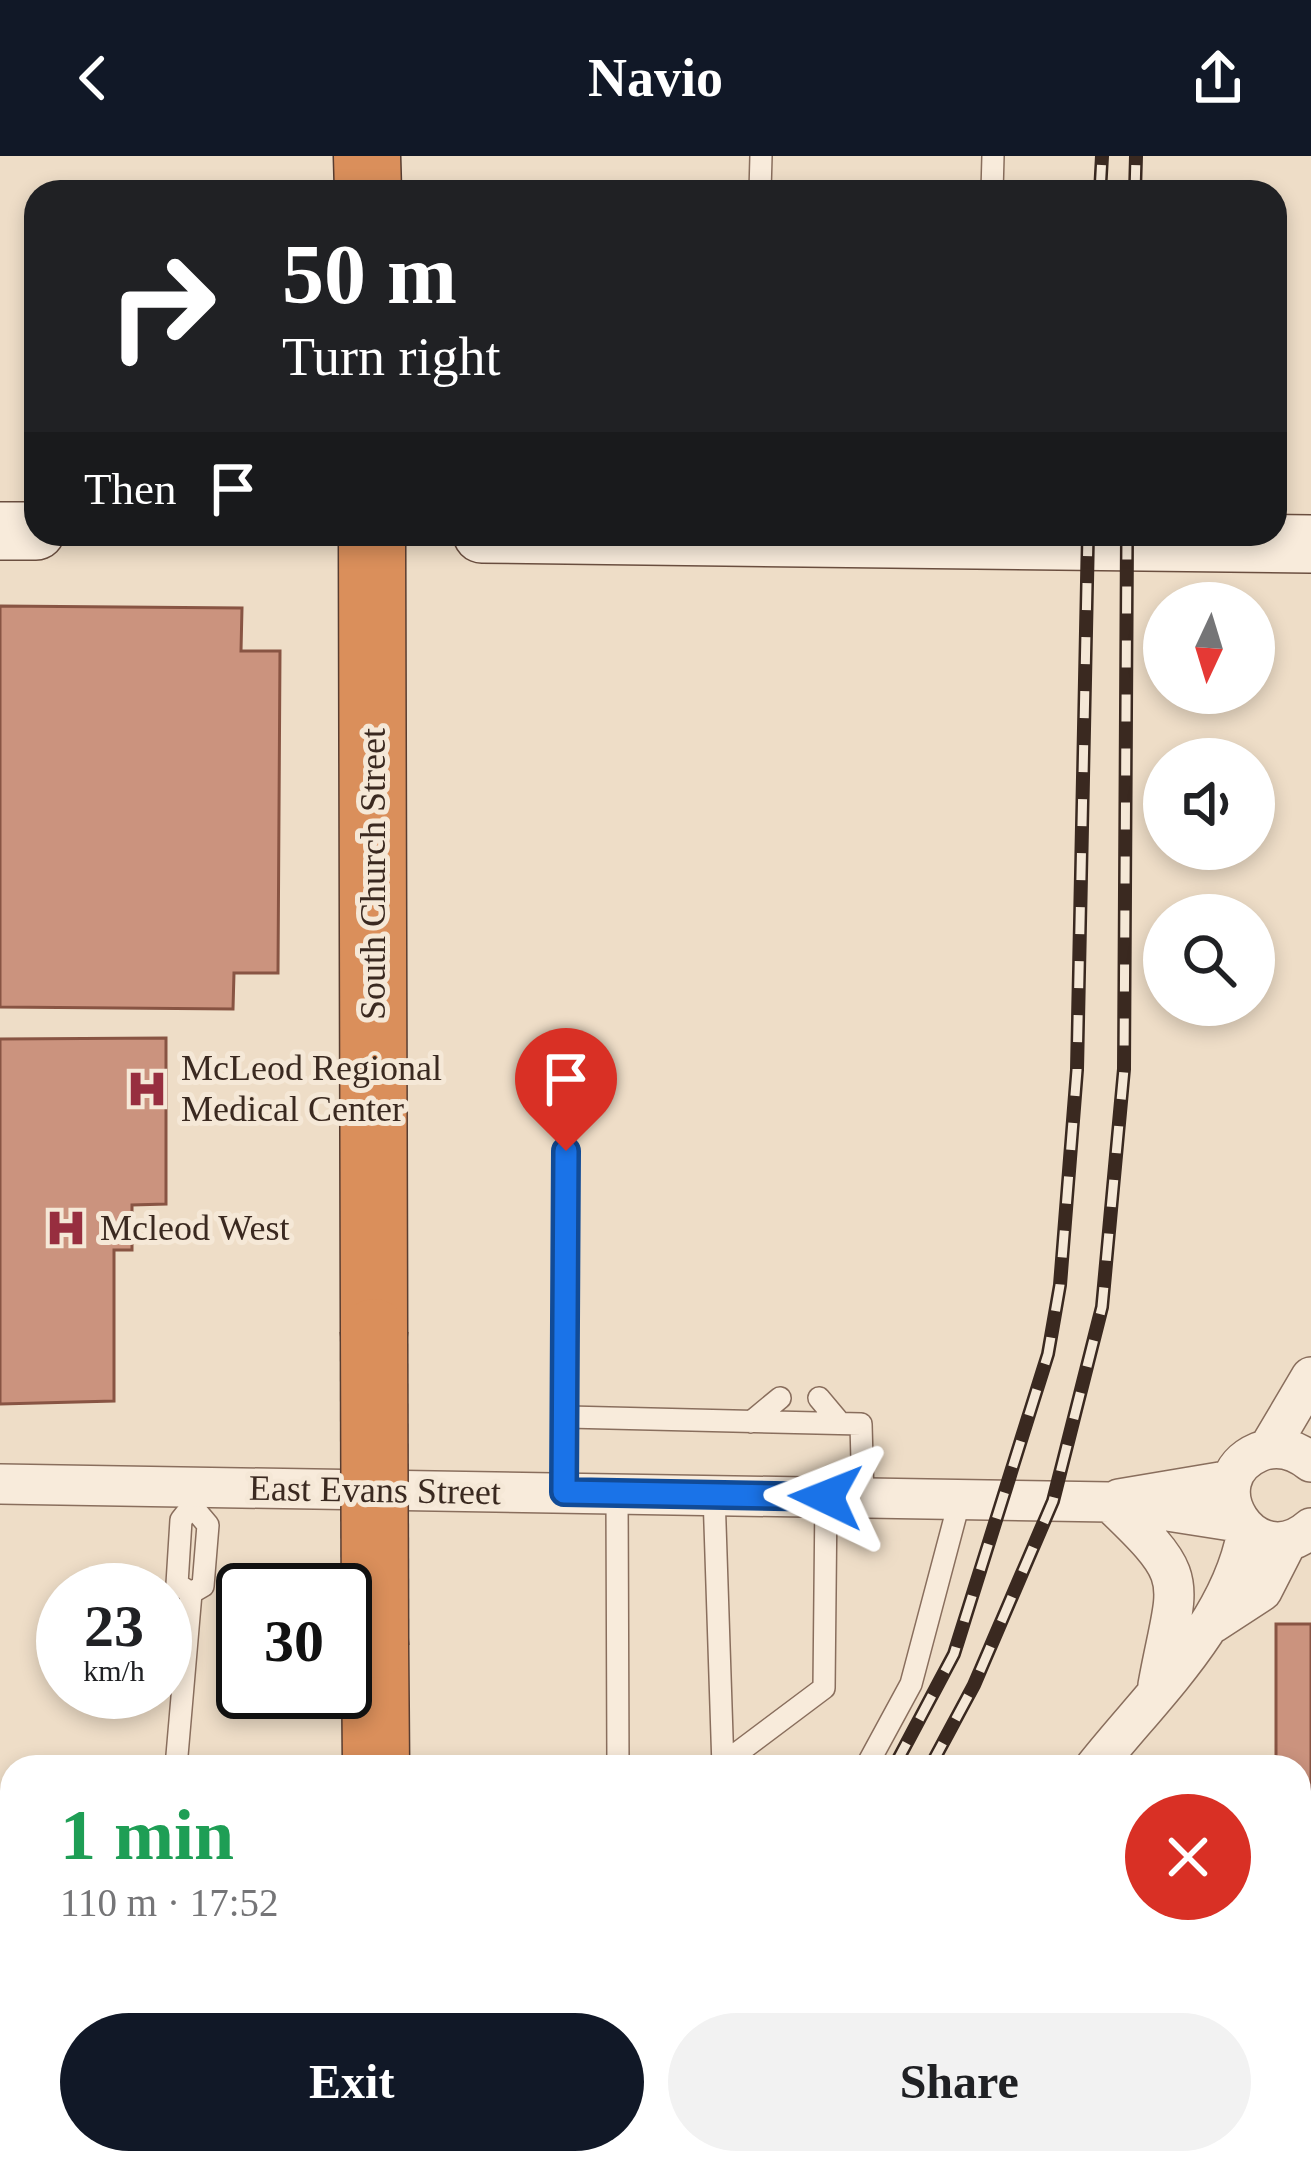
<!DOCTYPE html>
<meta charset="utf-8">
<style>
:root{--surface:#fff;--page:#f2f2f2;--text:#202124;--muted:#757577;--accent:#111827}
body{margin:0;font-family:"Times New Roman",serif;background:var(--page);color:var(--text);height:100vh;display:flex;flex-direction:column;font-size:45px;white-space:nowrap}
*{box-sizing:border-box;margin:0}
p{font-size:39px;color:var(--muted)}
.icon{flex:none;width:66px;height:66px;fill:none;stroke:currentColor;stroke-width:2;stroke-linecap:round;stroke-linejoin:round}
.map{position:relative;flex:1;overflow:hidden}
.drawer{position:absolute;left:0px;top:1599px;width:1311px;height:420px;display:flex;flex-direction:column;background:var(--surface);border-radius:36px 36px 0 0;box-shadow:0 6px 18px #0003}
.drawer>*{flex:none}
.guide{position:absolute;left:24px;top:24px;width:1263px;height:366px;border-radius:36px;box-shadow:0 6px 18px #0003;background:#202124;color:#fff;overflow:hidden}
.needle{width:78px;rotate:184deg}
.buttons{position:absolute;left:1143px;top:426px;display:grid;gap:24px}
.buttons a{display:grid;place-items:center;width:132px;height:132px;border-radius:50%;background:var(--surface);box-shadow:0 6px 18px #0003;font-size:60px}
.speed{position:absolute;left:36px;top:1407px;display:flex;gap:24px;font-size:60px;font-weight:700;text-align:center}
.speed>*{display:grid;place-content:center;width:156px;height:156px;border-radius:50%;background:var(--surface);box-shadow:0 6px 18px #0003;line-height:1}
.speed small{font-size:30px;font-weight:400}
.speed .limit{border:6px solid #111;border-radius:18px;background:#fff;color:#111}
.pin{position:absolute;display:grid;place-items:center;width:102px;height:102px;color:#fff;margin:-123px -51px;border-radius:50% 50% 50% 0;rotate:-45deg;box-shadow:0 0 12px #0007}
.pin .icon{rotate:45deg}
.me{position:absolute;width:132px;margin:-66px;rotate:272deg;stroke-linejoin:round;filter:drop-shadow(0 0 9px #0008)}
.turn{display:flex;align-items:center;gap:42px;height:252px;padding:0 60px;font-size:54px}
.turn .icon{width:156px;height:156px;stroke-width:2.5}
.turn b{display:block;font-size:84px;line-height:102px}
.then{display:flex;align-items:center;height:114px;padding:0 60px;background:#0003;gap:24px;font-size:45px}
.round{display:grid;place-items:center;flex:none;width:126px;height:126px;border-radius:63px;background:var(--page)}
.headline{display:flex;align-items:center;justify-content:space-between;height:204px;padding:0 60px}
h1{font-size:72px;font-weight:700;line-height:90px;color:#1e9e55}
.cta{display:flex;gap:24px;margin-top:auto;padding:24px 60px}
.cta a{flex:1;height:138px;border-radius:72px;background:var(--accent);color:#fff;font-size:48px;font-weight:700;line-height:138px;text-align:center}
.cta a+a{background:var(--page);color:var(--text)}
header{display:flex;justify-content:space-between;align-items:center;height:156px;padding:0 60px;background:var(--accent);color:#fff;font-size:54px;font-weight:700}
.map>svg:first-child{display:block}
</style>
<header><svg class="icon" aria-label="back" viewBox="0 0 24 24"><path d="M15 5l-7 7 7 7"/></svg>Navio<svg class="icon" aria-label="share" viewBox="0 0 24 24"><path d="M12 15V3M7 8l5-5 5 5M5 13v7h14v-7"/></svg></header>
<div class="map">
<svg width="1311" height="2019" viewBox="0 0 1311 2019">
<rect width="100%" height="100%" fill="#eeddc7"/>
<path fill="#cb937e" stroke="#885443" stroke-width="3" d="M0,450l242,2 -1,43h39l-2,322h-44l-1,36 -233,-2z
M166,882v166l-34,1v45h-18v151l-114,3v-365z
M1276,1468h35v396h-12v-253h-23z
M0,1778l12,1v170h-12z"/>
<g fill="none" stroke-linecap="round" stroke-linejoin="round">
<g stroke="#896e5d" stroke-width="24">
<path id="lane" d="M760,36l1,-36
M992,36l1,-36
M819,1242l21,25
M568,1261l293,7 2,74
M751,1266l29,-24
M564,1337l1,-342
M617,1338l1,273
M714,1338l9,273
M191,1437l-14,-9 4,-64 11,-14 1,-14
M724,1607l100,-75 2,-191
M176,1611l15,-174 12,-7 5,-61 -16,-19
M866,1611l45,-83 49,-185
M0,1707h12
M528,2019l11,-12"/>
</g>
<g stroke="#896e5d" stroke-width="42">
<path id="street" d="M1269,1292l42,-71
M1311,1306c-15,-12 -33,-18 -52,-10 -66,28 -5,126 52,76
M0,1328l1110,18 128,20
M1119,1343l113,-19
M1110,1346c84,80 68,74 48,183
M1213,1467l49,-32 25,-49
M1095,1611c57,-72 135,-142 152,-235
M776,2019l10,-12"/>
</g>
<g stroke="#6b4f40" stroke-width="60">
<path id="secondary" d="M0,375h36
M482,378l829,10"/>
</g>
<g stroke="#583d31" stroke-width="69">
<path id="highway" d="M367,0l1,36
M372,378l2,798
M375,1489l1,122
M385,2007v12"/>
</g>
<use href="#lane" stroke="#f8ebdb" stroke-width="21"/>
<use href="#street" stroke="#f8ebdb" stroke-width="39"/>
<use href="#secondary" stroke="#f8ebdb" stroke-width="57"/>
<use href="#highway" stroke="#da8f5b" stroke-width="66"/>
<g stroke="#3a2920" stroke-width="14">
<path id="rail" d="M1100,36l2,-36
M1135,36l1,-36
M894,1611l60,-113 94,-300 12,-69 17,-215 11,-536
M930,1611l44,-82 79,-184 49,-194 22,-238 3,-535
M561,2019l10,-12
M616,2019l10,-12"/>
</g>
<use href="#rail" stroke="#f5e8d7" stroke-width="9" stroke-dasharray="27" stroke-linecap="butt"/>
<g stroke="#583d31" stroke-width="69" stroke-linecap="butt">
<path id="highway-bridge" d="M374,1176l1,313"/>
</g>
<use href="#highway-bridge" stroke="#da8f5b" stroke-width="66"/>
</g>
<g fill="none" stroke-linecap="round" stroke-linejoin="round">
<g stroke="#114b97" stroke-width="30">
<path id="route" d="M566,995l-2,341 262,5"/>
</g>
<use href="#route" stroke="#1a73e8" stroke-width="21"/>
</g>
<defs>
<g id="hospital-bare" transform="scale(3.24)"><path d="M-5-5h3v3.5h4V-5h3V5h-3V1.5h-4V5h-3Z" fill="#972e3f" stroke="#f5e8d7" stroke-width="2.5" paint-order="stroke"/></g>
</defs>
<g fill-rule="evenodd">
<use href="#hospital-bare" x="147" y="933"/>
<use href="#hospital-bare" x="66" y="1072"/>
</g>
<g text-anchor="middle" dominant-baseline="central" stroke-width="10" stroke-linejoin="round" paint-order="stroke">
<g font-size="36" fill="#3a2920" stroke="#f5e8d7">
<text transform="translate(373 718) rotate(-90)">South Church Street</text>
<text transform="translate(375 1334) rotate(1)">East Evans Street</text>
</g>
<g font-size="36" fill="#3a2920" stroke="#f5e8d7" text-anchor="start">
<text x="181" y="912">McLeod Regional<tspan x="181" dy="41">Medical Center</tspan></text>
<text x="100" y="1072">Mcleod West</text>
</g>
</g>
</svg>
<div class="buttons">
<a><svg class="needle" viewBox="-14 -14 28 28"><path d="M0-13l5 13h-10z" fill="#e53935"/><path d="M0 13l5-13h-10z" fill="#757577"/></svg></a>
<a><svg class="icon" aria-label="sound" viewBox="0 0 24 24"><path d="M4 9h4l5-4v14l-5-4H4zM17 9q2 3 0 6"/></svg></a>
<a><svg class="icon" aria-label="search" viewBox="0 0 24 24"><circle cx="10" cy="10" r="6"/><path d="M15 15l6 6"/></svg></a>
</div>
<div class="speed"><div>23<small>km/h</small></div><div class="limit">30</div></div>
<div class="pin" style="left:566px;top:995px;background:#d93025"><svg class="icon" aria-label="arrive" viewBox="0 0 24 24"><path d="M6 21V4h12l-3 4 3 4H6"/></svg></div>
<svg class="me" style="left:826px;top:1341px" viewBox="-20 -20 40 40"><path d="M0-17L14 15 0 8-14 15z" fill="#1a73e8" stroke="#fff" stroke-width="4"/></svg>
<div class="guide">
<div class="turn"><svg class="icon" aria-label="right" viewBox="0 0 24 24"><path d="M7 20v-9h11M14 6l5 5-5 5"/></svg><div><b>50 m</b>Turn right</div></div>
<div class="then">Then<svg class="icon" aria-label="arrive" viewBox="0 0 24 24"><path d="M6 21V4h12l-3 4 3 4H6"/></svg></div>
</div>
<section class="drawer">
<div class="headline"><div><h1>1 min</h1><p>110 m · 17:52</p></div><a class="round" style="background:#d93025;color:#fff"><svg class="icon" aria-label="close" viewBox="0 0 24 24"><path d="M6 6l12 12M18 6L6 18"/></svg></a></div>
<div class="cta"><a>Exit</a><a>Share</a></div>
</section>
</div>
